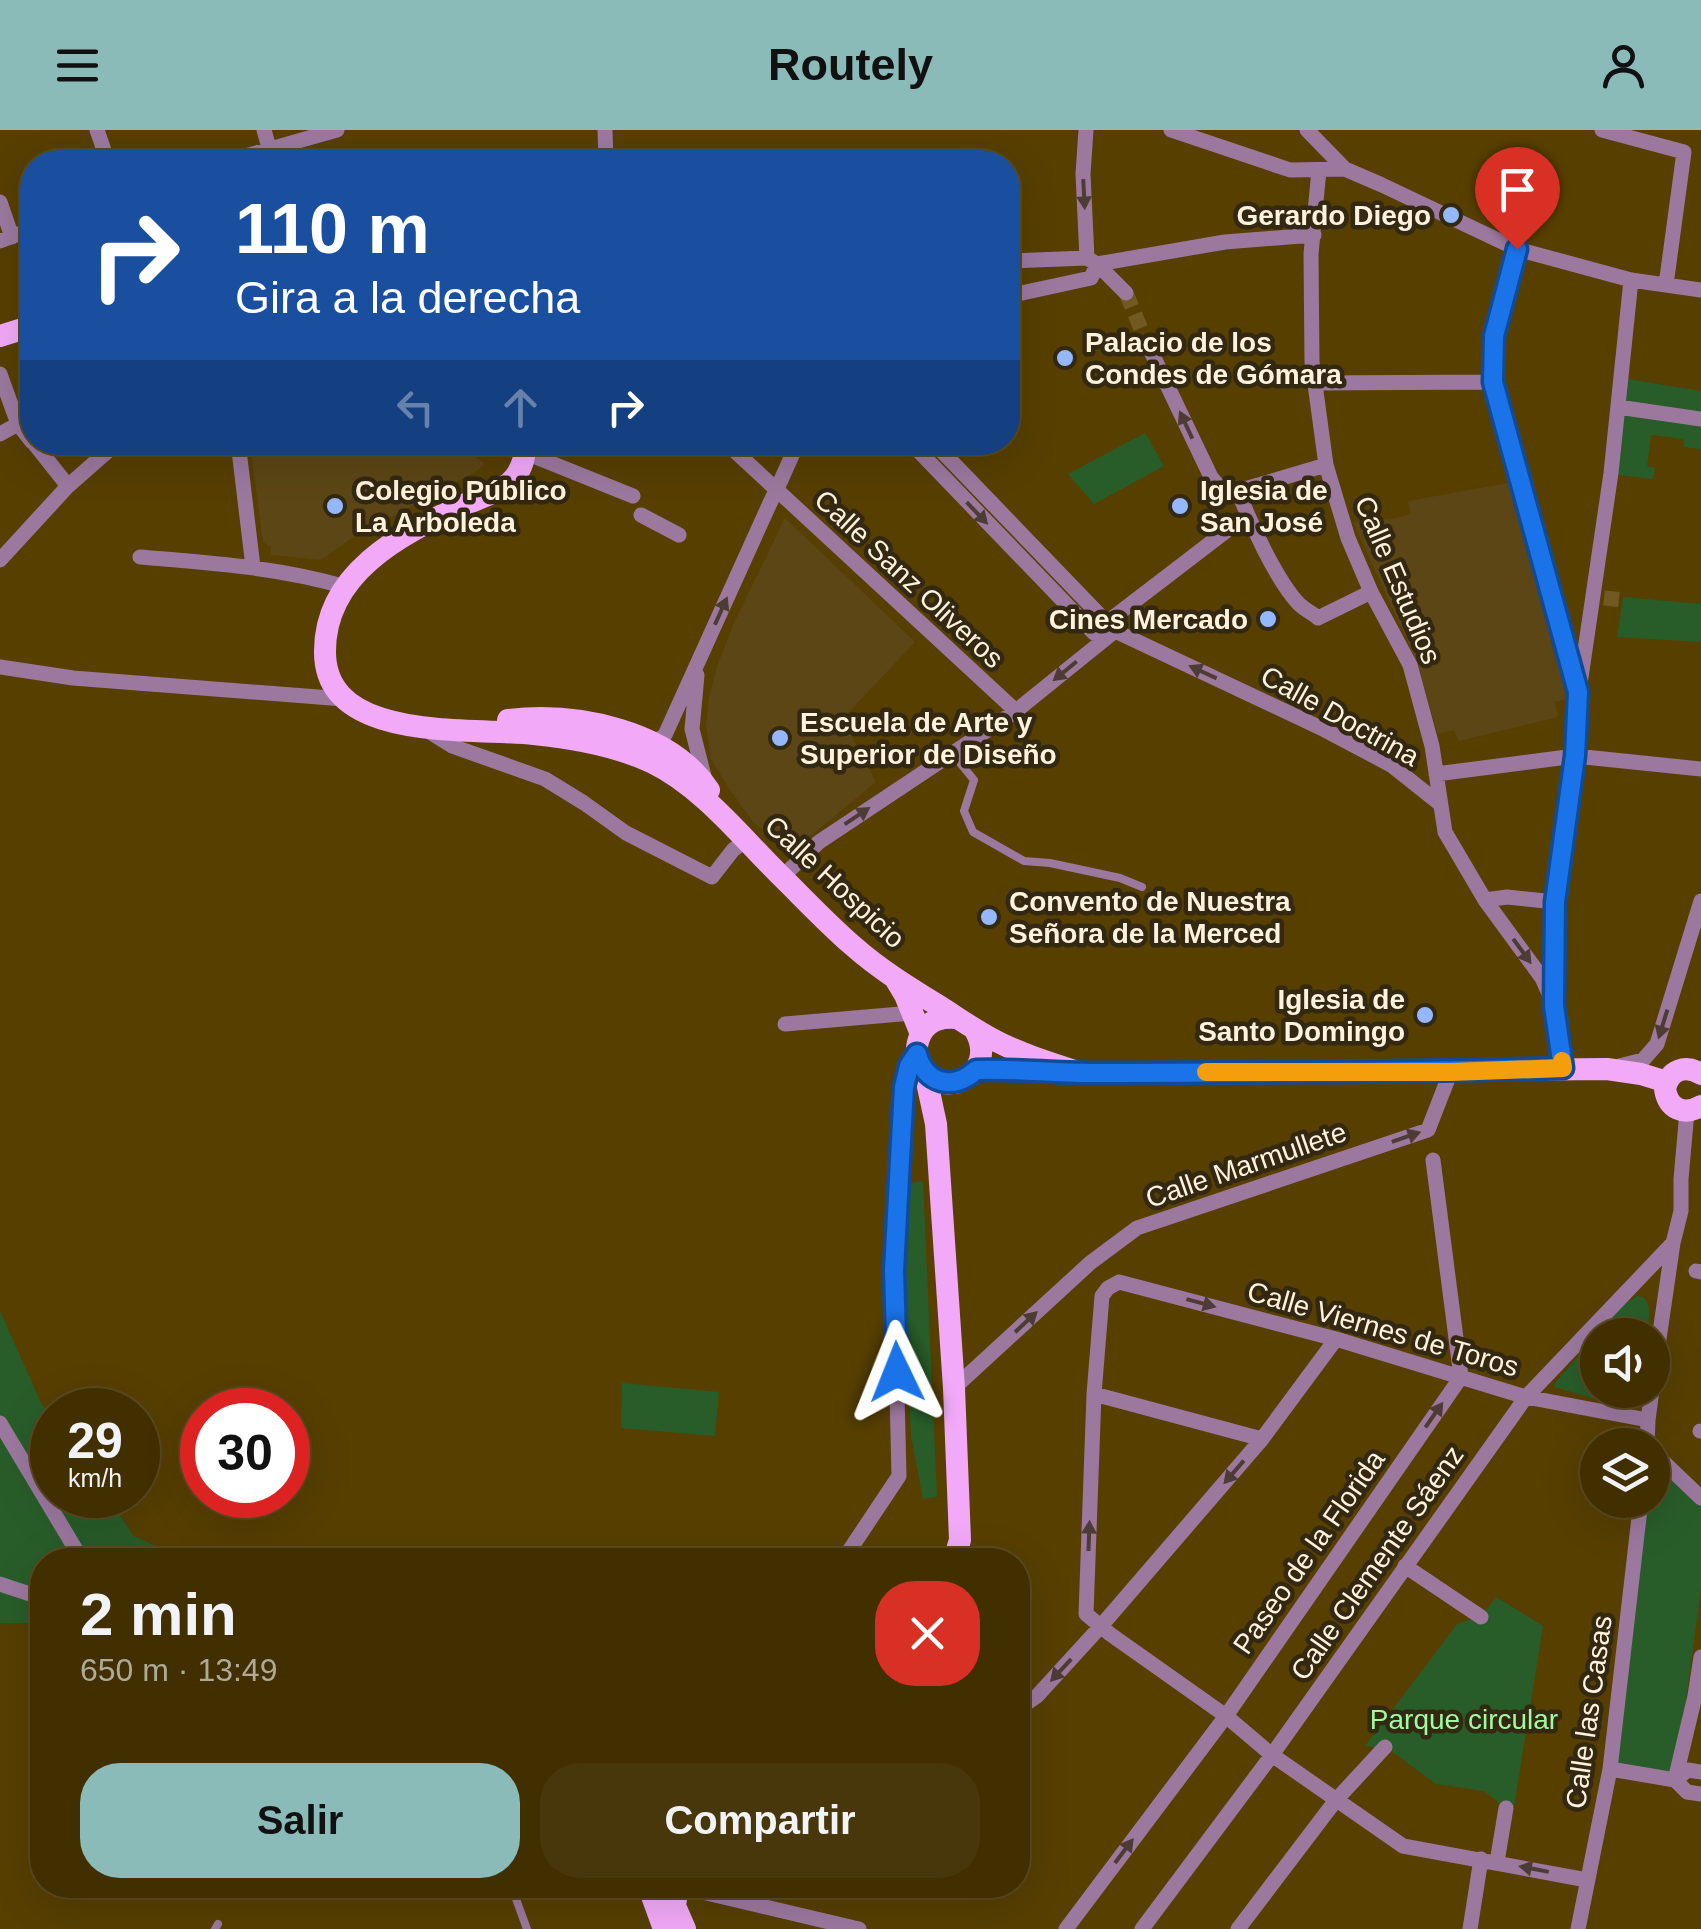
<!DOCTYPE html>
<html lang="es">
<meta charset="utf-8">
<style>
:root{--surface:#412f00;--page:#48370a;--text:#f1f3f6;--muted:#aea999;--line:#5a4a22;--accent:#8bbbb9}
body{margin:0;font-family:Helvetica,sans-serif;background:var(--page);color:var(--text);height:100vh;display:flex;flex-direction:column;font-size:38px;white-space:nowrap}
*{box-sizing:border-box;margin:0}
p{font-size:32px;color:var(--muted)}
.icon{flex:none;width:55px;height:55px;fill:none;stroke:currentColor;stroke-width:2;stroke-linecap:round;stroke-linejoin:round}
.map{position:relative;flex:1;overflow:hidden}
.drawer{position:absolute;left:30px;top:1418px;width:1000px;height:350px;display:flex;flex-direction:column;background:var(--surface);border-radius:40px;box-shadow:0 10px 40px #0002,0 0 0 2px var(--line)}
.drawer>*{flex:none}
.hud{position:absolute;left:20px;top:20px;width:1000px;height:305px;border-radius:40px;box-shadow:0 10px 40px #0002,0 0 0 2px var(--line);background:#1a4fa0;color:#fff;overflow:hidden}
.buttons{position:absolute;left:1580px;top:1188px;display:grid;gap:20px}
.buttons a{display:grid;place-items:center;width:90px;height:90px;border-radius:50%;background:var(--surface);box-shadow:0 10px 40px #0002,0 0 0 2px var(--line);font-size:50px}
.speed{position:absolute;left:30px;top:1258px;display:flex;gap:20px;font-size:50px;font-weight:700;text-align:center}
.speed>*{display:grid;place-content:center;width:130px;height:130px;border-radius:50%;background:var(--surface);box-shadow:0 10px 40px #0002,0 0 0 2px var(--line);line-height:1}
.speed small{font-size:25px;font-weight:400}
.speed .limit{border:15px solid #d22;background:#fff;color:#111}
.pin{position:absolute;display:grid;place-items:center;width:85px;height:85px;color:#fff;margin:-102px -42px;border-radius:50% 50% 50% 0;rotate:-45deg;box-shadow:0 0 10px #0007}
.pin .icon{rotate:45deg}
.me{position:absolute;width:110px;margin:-55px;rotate:358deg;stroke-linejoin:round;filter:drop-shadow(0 0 8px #0008)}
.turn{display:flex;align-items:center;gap:35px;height:210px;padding:0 50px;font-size:45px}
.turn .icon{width:130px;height:130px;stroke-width:2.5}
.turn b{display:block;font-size:70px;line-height:85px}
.lanes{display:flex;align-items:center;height:95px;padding:0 50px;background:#0003;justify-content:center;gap:50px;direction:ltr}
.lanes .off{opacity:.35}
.round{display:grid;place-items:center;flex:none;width:105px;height:105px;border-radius:40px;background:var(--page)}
.head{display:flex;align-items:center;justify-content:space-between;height:170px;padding:0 50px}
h1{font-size:60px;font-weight:700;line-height:75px}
.primary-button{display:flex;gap:20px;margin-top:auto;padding:20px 50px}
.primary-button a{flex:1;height:115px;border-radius:40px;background:var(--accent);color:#111;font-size:40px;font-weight:700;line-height:115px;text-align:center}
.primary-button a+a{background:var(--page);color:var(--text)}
header{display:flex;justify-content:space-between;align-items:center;height:130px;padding:0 50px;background:var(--accent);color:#111;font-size:45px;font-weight:700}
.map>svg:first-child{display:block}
</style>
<header><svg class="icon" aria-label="menu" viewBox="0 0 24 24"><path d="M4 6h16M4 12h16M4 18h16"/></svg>Routely<svg class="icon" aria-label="person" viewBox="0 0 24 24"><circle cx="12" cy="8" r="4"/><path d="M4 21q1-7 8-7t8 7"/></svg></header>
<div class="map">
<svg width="1701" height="1799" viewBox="0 0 1701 1799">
<rect width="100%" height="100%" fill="#573f00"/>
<path fill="#5c4615" d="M250,313h207l28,21 -10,8 -126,68 -28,20 -50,-5v-8l-8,-5z
M1508,353l59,216 -12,3 3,15 -99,24 -5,-11 -16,4 -24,-78 -61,-134 43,-4 15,-4 -3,-13z
M785,388l130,124 -66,70 -9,2 36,68 -62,51 -28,17 -33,-28 -25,-35 -17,-28 -5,-35 3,-27 8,-31 17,-43z"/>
<path fill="#285d29" d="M1616,247l85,14v58l-17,-2v-8l-33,-4 -4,31 8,2 -2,11 -35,-4z
M1145,303l19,33 -70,38 -26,-30z
M1623,467l78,7v38l-84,-5z
M923,1051l14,316 -14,2 -12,-63 -9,-225 6,-28z
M1637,1166l6,1c10,10 5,25 4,38h-49v55h42l-1,9 -5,7 -7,2 -73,-21 1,-4 68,-78z
M0,1181l41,92 11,16v76h54l28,41 52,24h-144v30l-42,-12z
M622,1253l97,9 -4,44 -94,-8z
M1653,1321l48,51v88l-26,190 -65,-11 31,-269h11z
M0,1454l42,15v27l-7,-3h-35z
M1496,1467l47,29 -29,181 -8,1 -22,-17 -48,-7 -46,-34 -25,-4 93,-123 23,-6z"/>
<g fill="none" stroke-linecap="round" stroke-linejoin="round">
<path stroke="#705a21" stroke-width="15" stroke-dasharray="15 8" stroke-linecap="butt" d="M1126,163l21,50
M1604,468l19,2"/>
<path stroke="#9c789f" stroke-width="8" d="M952,623l22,27 -10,31 9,21 51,29 26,2 70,15 22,9
M511,1755l16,44
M215,1799l3,-5"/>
<path stroke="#9c789f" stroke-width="15" d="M97,0l11,32
M264,0l9,32
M605,0l1,32
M1086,0l-3,44 4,84
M1171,0l119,40 55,-1
M1307,0l38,39 37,16 135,64 114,31 70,10
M1602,0l82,22 -18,133
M224,32l113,-32
M1319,40l-8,84 1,108 14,103 22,73 23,54 39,73 22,81 13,86 40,68 57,78 12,27
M0,72l12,35
M0,111l32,-12
M1517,119l-22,87 -2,46 83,301
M1008,131l79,-3 10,6 128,-22 89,-7
M1097,134l29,29
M1008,166l83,-18 6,-14
M1147,213l64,134 11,13 16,1
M0,244l18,50 14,18
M1315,253l178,-1
M1618,277l83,12
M0,304l18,-10
M33,312l35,44
M238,312l15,125
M725,312l291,269
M910,312l184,191 21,-2
M933,312l182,189 210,99 66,35 49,39
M526,323l107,43
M1326,335l-88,26c12,31 38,89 61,113 5,5 13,9 19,14l53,-26
M781,350l17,-38
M641,385l38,20
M140,427c70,6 138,10 206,30
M0,430l68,-74 50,-44
M1106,493l141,-108
M0,537l73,11 271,21
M697,545l-5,54 13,51
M428,601l24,15 93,33 39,24 42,30 86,44 21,-27 13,-10
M648,618l17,-13 105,-232
M1436,644l139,-18 126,13
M782,747l37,-35 197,-131 99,-80
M1485,770l22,-3 48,5
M785,894l127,-11
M1619,936l24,-6 14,-16 44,-143
M1563,938l-9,-63 1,-103 20,-146 4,-65 32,-218 20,-193
M1696,1141l5,1
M1652,1257l21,-144 8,-32v-32l6,-68
M954,1258l136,-125 47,-35 291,-98 23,-59
M1094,1264l168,45
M0,1293l82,137
M1700,1301h1
M1647,1315l1,-25 4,-30
M1652,1321l49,47
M843,1430l56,-84 -5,-207 10,-182 5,-22 8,-11
M1405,1436l76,51
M0,1454l42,14
M1018,1579l19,-13 64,-70 161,-187 74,-100
M1610,1639l65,11 12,12 14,2
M1675,1650l20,-84 6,-39
M1675,1650l13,-10 13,2
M1497,1732l9,-54
M1587,1750l-184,-34 -131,-91 -46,-39 -116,-82 -24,-20 8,-220 8,-98 6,-8 11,-6 217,57 190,58 122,23
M677,1756l182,43
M1066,1799l160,-213 235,-339 -28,-217
M1142,1799l130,-174 254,-358 147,-154
M1238,1799l98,-129 49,-53
M1470,1799l11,-70
M1578,1799l32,-160 31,-269"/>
<path stroke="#f2a9f8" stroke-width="22" d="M0,206l32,-10
M526,312c0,12 -4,27 -12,36 -11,14 -36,20 -53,28 -61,29 -136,67 -136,145 -1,93 148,76 209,83 41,4 80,11 117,28 55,27 93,79 136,120 21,21 42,43 65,63 27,24 56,42 87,61 19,12 37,25 57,35 27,14 57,23 85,32
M508,590c68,-8 161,10 201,70
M896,850l9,15 16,39
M957,888c-14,-1 -27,1 -35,14 -5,9 -7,21 -3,31 18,42 82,13 56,-33
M976,940l114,3 517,-4 34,5 26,8
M925,943l11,51 18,264 6,152 -6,20
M1701,944c-16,-10 -32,-4 -36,15 3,20 19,27 36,17
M648,1755l16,44
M678,1755l-3,21 10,23"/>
<path stroke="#9c789f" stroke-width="15" d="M770,373l11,-23"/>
</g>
<defs><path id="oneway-solid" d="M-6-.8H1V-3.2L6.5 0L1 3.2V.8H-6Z" transform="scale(2.5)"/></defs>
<g fill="#4d3c35">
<use href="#oneway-solid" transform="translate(1084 64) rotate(87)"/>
<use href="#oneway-solid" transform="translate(1186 295) rotate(-115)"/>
<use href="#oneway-solid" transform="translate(977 383) rotate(46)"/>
<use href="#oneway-solid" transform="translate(721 481) rotate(-66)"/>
<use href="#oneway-solid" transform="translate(1065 541) rotate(141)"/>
<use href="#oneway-solid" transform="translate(1203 542) rotate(-155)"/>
<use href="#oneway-solid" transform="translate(857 686) rotate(-34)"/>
<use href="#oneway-solid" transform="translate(1522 821) rotate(54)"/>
<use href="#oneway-solid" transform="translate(1663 894) rotate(107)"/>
<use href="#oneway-solid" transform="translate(1406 1007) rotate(-19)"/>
<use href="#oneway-solid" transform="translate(1201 1173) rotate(15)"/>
<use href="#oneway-solid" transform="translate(1026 1192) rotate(-43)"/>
<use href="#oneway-solid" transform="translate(1434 1285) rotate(-55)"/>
<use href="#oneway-solid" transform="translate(1234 1342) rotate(131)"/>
<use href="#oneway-solid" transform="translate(1089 1406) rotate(-88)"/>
<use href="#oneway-solid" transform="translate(1061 1540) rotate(133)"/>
<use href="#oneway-solid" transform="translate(1124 1721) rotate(-53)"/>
<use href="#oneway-solid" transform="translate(1534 1739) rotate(-169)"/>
</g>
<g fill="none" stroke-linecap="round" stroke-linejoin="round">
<g stroke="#114b97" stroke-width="25">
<path id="route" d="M897,1242l-3,-102 8,-147 2,-36 5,-21 8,-12c8,30 37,37 59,16 40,-2 81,4 122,3 155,-1 310,0 465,-5l-9,-62 1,-104 20,-146 3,-64 -85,-310 1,-46 23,-87"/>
</g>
<use href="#route" stroke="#1a73e8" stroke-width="18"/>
<path stroke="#f59e0b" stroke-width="18" d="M1206,942h245l112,-4 -1,-7"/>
</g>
<g fill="#94b7fd" stroke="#332812" stroke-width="4">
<circle cx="1451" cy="85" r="10"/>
<circle cx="1065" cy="228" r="10"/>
<circle cx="335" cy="376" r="10"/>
<circle cx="1180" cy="376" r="10"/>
<circle cx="1268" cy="489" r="10"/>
<circle cx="780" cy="608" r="10"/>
<circle cx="989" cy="787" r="10"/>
<circle cx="1425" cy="885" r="10"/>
</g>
<g text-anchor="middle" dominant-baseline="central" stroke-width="9" stroke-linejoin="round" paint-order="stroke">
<g font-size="28" font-weight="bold" fill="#fff3dd" stroke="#332812" text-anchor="start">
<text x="1431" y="85" text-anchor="end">Gerardo Diego</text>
<text x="1085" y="212">Palacio de los<tspan x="1085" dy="32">Condes de Gómara</tspan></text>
<text x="355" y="360">Colegio Público<tspan x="355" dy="32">La Arboleda</tspan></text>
<text x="1200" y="360">Iglesia de<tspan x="1200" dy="32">San José</tspan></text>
<text x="1248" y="489" text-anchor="end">Cines Mercado</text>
<text x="800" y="592">Escuela de Arte y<tspan x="800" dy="32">Superior de Diseño</tspan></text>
<text x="1009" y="771">Convento de Nuestra<tspan x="1009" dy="32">Señora de la Merced</tspan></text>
<text x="1405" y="869" text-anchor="end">Iglesia de<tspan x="1405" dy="32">Santo Domingo</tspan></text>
</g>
<g font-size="28" fill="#fff3dd" stroke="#332812">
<text transform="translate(909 449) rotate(43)">Calle Sanz Oliveros</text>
<text transform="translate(1398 450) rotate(67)">Calle Estudios</text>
<text transform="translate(1340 586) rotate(29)">Calle Doctrina</text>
<text transform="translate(835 752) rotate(43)">Calle Hospicio</text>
<text transform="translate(1246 1035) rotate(-19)">Calle Marmullete</text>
<text transform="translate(1383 1199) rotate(16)">Calle Viernes de Toros</text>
<text transform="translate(1309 1422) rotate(-55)">Paseo de la Florida</text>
<text transform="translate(1377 1433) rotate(-55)">Calle Clemente Sáenz</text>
<text transform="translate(1589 1582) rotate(-82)">Calle las Casas</text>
</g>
<g font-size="28" fill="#a0fa9f" stroke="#332812">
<text x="1464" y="1589">Parque circular</text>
</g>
</g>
</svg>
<div class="buttons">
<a><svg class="icon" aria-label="sound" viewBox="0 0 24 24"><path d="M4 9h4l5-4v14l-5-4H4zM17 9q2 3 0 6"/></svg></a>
<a><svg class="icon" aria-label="layers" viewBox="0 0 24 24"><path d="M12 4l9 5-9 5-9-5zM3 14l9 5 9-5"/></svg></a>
</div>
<div class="speed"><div>29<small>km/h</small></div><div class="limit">30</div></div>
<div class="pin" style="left:1517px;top:119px;background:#d93025"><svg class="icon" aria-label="arrive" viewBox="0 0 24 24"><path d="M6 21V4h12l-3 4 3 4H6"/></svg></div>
<svg class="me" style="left:897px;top:1242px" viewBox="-20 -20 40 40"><path d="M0-17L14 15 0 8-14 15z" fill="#1a73e8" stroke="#fff" stroke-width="4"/></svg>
<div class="hud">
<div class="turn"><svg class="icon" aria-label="right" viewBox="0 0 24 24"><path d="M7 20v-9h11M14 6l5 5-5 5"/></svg><div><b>110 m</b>Gira a la derecha</div></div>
<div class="lanes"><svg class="icon off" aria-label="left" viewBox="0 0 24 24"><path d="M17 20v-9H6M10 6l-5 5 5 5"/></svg><svg class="icon off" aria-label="ahead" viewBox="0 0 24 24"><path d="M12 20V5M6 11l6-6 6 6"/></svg><svg class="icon" aria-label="right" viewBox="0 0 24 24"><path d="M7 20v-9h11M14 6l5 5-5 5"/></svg></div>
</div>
<section class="drawer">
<div class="head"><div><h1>2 min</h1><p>650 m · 13:49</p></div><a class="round" style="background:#d93025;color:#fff"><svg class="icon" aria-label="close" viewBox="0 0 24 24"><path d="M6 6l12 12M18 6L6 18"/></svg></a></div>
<div class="primary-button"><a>Salir</a><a>Compartir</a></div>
</section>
</div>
